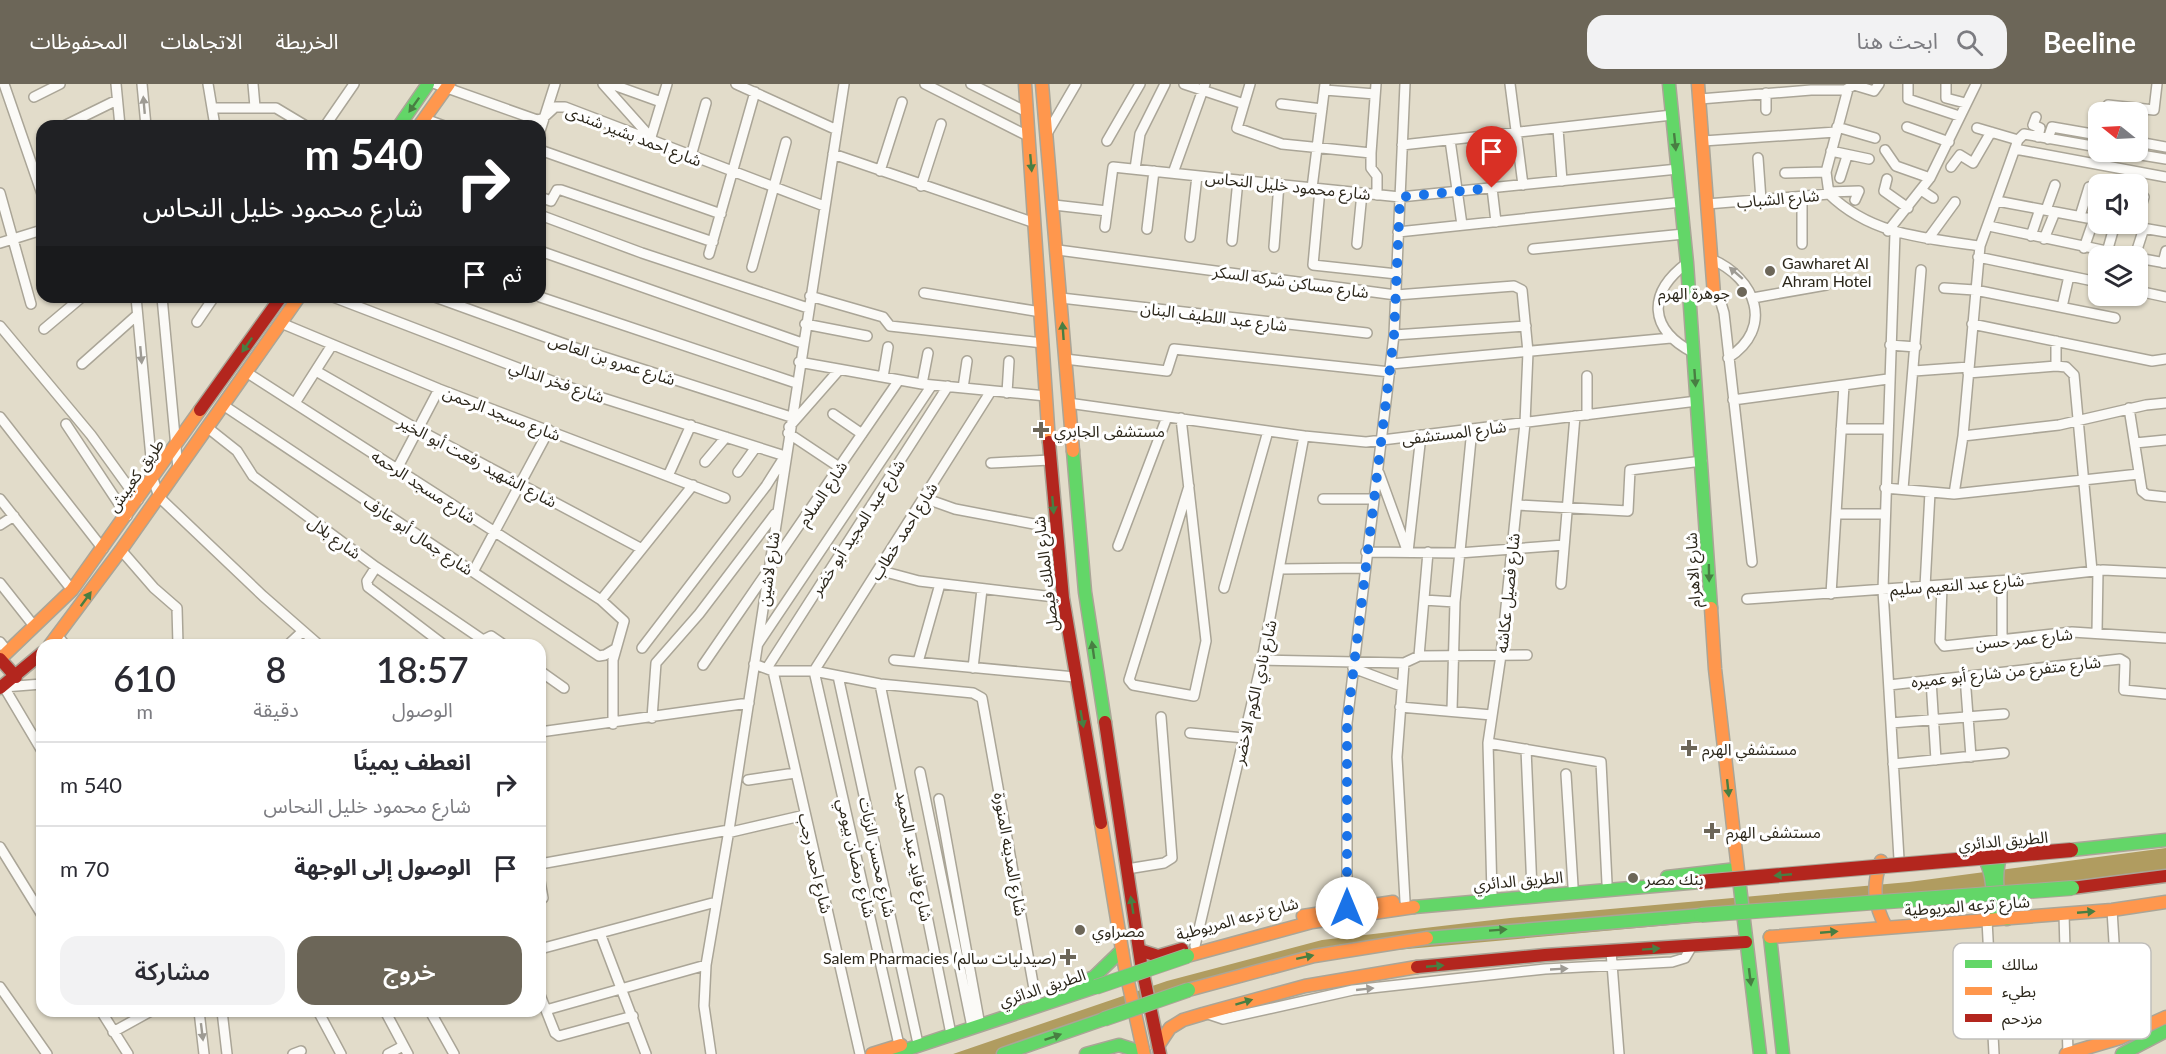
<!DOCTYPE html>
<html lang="ar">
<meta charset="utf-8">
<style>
:root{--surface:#fff;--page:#f2f2f3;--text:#2b2b33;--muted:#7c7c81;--line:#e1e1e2;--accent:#6c6658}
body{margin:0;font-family:Lato,"Noto Sans Arabic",sans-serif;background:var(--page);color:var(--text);direction:rtl;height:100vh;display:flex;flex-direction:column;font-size:22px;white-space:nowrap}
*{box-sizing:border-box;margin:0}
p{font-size:20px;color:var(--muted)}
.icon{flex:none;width:33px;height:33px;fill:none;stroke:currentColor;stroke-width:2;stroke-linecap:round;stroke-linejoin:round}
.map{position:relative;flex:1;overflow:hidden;direction:ltr}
.details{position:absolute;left:36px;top:555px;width:510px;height:378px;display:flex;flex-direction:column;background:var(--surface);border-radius:18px;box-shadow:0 2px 4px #0004;direction:rtl}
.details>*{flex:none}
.hud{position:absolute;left:36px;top:36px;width:510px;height:183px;border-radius:18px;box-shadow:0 2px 4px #0004;direction:rtl;background:#202124;color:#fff;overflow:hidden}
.needle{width:39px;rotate:288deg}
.controls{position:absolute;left:2088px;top:18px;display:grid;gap:12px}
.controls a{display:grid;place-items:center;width:60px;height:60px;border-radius:12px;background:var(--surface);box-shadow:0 2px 4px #0004;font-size:30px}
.pin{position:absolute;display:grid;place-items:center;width:51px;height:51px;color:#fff;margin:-62px -26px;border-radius:50% 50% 50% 0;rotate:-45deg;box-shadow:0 0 6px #0007}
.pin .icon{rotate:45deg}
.me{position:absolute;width:66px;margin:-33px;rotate:0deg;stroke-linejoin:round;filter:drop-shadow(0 0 4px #0008)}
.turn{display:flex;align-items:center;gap:21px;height:126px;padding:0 24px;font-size:27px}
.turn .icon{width:78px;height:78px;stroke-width:2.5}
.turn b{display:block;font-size:42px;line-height:51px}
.then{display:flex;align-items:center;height:57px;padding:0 24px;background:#0003;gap:12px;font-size:22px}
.eta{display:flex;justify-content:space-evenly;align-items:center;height:102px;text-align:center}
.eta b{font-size:36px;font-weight:600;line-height:42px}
.action{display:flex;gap:12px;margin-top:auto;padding:12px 24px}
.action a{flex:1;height:69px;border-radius:18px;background:var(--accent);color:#fff;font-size:24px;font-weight:600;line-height:69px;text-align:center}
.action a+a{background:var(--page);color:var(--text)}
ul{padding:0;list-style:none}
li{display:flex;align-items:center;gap:18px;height:84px;padding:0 24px;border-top:2px solid var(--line)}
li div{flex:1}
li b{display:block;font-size:22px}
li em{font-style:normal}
header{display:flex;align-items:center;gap:36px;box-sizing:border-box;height:84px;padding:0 30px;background:var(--accent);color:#fff}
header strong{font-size:28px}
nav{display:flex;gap:33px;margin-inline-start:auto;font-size:21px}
.search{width:420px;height:54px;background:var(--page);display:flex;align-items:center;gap:15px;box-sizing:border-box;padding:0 21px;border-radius:18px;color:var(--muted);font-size:22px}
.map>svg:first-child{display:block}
</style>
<header>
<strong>Beeline</strong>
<div class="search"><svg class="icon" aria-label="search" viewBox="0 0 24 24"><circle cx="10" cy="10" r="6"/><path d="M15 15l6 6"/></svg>ابحث هنا</div>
<nav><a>الخريطة</a><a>الاتجاهات</a><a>المحفوظات</a></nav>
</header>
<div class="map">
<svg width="2166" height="970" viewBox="0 0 2166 970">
<rect width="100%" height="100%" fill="#e2dcca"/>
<path fill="#b09c60" d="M2166,764v30l-12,3 -835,76 -320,97h-46l214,-73 155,-41 188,-22 399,-36z"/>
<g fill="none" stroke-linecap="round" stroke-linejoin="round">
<g stroke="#aaa597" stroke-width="12">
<path id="street" d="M4,0l38,110
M116,0l4,42
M142,0l4,42
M208,0l7,42
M253,0l2,23
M436,0l101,36 5,-1 13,-12h10l259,99
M603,0l50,56
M611,0l50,18
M736,0l101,46
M925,0l103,52
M971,0l56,28
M1184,0l60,20
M1250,0l-13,44 45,16 89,9
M1376,0l-5,69v15l6,8v19
M1510,0l13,101
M1908,0v15l51,17
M1946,0v14l19,5
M1325,6l50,4
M1766,9v17
M34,13l26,-13
M1700,15l111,-9h34l9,-5 20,6 5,-7
M1281,20l41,5
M2108,21l46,5 3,-26
M212,24h64l30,18
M2036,33l-3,8 7,3 -2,9
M425,35l19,7
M64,42l53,-26
M325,42l29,-42
M1837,43l38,11
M1907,43l42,15
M1977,44l41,12
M1558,45l4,52
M540,47l15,-47
M1048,48l28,-48
M651,53l16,-53
M2048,55l4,-12 46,8
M1450,56l12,85
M2018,56l6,-6 74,13
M1107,57l33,-57
M1703,57l133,-9
M2138,58l28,5
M1402,61l270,-30
M2015,65l151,28
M540,66l181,64
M1885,66l11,16 34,12
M1831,67l38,8
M2123,68l43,7
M833,70l202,69
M691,72l15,-53
M1758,74l3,42
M1951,83l9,-12 13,8 18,-31
M1135,85l5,-35 25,-50
M880,87l22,-69
M1173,89l32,-89
M1785,89l41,-1
M1840,94l7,-22
M1887,95l-3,12 24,17
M921,102l20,-62
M1312,104l13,-104
M1492,104l4,34
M1320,105l-7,76 84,9
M1921,106l12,8
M1828,108l31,-1 -4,9
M0,109l31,111
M1829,110l-3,-22 22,-83
M540,113l11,4 6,-11h4l152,52
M1802,113v47
M1997,117l101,19
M1707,120l122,-10c42,41 95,44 151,52
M1054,121l53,6
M2046,126l9,-25
M540,131l102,38 166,55
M2080,132l9,-29
M2138,132l6,-19
M2119,140l47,8
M1989,142l141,30
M1105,143l8,-60 287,30 278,-28
M1147,145l7,-58
M1888,147l42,-53 46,-94
M1398,148l283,-30
M1895,149l-12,357 16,269
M2031,152l9,-27
M1190,153l7,-61
M1928,155l27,-37
M2044,155l11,-27
M1232,157l6,-61
M0,159l42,-13
M1357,160l5,-51
M1274,163l5,-63
M2084,164l10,-29
M1533,165l151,-15
M1058,166l338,45 118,-9 8,4 6,62 -3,71 -24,232 -13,88 4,151
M540,167l262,92
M2107,168l8,-28
M709,170l46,-162
M2135,172l9,-28
M1978,173l120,25
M2138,174l28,5
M1711,175c45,19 64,69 17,99
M1687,179c-40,30 -39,66 7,90
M2163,179l3,-12
M752,183l34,-125
M1944,204l31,2 140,28
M2138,207l28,6
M924,209l117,19
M1714,211l7,8 3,10 28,249
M810,212l73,21 7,9 153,17
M136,213l17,182 6,18 104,99 56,49
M162,213l16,172
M333,213l232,89 220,70 -19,30 -124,162
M435,213l138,50 218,70
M540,213l256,86
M1061,214l306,35
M1753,214l73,-13
M2062,223l7,-31
M197,238l17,-25
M281,239l158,66 286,109
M805,240l62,12
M1972,240l180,37 14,-2
M0,242l91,109 47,65
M44,245l38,-32
M1394,251l132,-9
M2056,257v25
M1890,261l26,2
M1065,275l102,12 7,-22 216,23
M799,278l123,22 124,12
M82,280l55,-49
M1391,280l280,-26
M316,287l101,58 225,120
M1914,287l55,-4
M246,288l355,228 23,21 -11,39v64
M1968,289l88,-7 10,1 8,8 18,196
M1587,292v39
M883,293l5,-30
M922,300l6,-31
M963,304l4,-27
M1007,309l2,-32
M1733,316l155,-21
M295,319l37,-58
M1068,319l236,33 62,6 331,-41
M223,321l376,251 6,-1 10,-6
M2129,324l13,83 5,4 19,2
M833,330l29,20
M0,333l103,132
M1181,334l25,223 -12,55 -61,-11 -4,-5 60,-194
M66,340l61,92
M789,343l50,-57
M208,344l29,23 16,25 123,91 -9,14 1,6 76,58
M1841,345h46
M788,349l51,34
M1963,352l96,-11 87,-20 20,-2
M2135,359l31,-3
M705,378l21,-25
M991,379l59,-3
M397,385l42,-80
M738,388l18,-25
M1379,389l28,77
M668,392l23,-51
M1885,404l69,6 185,-20
M1903,405l18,-219
M1954,410l9,-58 17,-190 38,-106
M924,414l31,11 100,19
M0,415l72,91
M1323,415h51
M1517,421l111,6 2,-41 72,-9
M1836,430h49
M0,441l14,-9
M1118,462l49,-129
M121,466l33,38 23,20 1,37
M1366,468l93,1 105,-8
M1408,468l13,-117
M376,483l107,73 8,-4 13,9
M1280,485l84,-1
M878,486l41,11 144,17
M473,488l76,-142
M2002,497v59
M0,499l34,43
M1561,500l14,-168
M1942,502l-2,55 4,5 128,-14 94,6
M1925,503l5,-95
M1224,504l44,-157
M1831,510l13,-209
M1747,515l277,-20 79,-9 63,3
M601,516l92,-115
M1424,516l31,2
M2097,548l1,-62
M58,552l7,9
M0,558l8,10
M758,560l174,-259
M288,561l15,-14
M1419,572l9,-104
M894,576l181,17
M1262,576l142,3 15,-7 108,-1
M918,578l22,-78
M1404,579l-7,94 8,144
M754,580l19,7h41l66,13 93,9 9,5 54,302
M703,581l196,-285
M767,584l181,-282
M973,584l9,-79
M1353,584l48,18
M540,587l24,17
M773,587l87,383
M838,592l79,363
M1965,592l6,81
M1931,596l5,80
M42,600l-38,3 38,64
M880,600l70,345
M1889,601l231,-26 5,3 -1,28 42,4
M1400,623l92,8
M1452,626l3,-108 17,-173
M652,634l4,-55 43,-49 76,-100
M1891,639l113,-9
M540,648l209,-29
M1190,649l54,5
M1488,659l113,19 6,121
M1526,665l6,141
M1893,680l111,-11
M920,688l51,250
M1566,690l7,112
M748,696l47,-7
M939,715l40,221
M727,749l78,-18
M0,763l42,68
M540,780l189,-34
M1127,785l37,-6 8,-5 -11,-141
M540,797l3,17
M1347,824v-185l47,-388 11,-251
M2112,826l8,128
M2064,830l4,140
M1987,836l7,134
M600,849l46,121
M1195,862l67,-286 42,-224
M540,865l176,-47
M1611,867l8,103
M0,903l47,67
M540,911l15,38 4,3 74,-20
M546,926l160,-45
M101,927l27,43
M199,927l5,43
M222,927l5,43
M318,927l23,43
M385,927l23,43
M430,927l24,43
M1205,929l18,6 130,-29 192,-21 127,-7 13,-4 7,-12
M113,948l38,-21
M899,961l-85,-374 177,-280
M293,970l8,-3
M388,970l15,-8
M711,970l-7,-48 2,-41 23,-135 115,-746"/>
</g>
<g stroke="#aaa597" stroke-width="15">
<path id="fast" d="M1669,0l18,179 24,345
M399,42l29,-42
M1073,367l12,141 20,130
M2071,766l95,-10
M2002,767c-8,22 -6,48 5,68
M1981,768c13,20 14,46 8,68
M1667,793l70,-8
M1739,795l21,175
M1414,823l286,-25
M1770,853l13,117
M1427,854l274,-23
M1068,904l26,-11 28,-27
M893,970l203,-67
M1003,970l101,-35
M1086,970l33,-9 25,8
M2122,970l44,-23"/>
</g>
<g stroke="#aaa597" stroke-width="15">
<path id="slow" d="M1025,0l24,358
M1042,0l31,367
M1698,0l16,211
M419,42l30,-42
M1711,524l4,61 24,210
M50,561l71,-95 178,-253
M0,575l72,-69 128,-180
M1101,739l24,145 19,86
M1881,777c-9,24 -7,44 5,66
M1303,832l90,-14
M1770,853l342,-27 54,-8
M1187,872l125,-34 102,-15
M1188,906l126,-34 113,-18
M1158,962l12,-18 13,-8 20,-6 102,-28 112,-19
M872,970l29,-9
M2066,970l54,-16 46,-21"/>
</g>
<g stroke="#aaa597" stroke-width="15">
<path id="jam" d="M200,326l81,-113
M1049,358l14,156 38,225
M0,575l16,18
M0,604l42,-35
M1105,638l36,241 19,91
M2072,804l94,-12
M1139,866l19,6 24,-7
M1417,883l128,-12 201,-13"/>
</g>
<use href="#street" stroke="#fbfaf7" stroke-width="9"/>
<use href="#fast" stroke="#63d668" stroke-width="12"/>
<use href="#slow" stroke="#ff974d" stroke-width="12"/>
<use href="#jam" stroke="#b3261e" stroke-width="12"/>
<g stroke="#aaa597" stroke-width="16" stroke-linecap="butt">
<path id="fast-bridge" d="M1701,831l371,-27
M1096,903l91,-31
M1104,935l84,-29"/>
</g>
<g stroke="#aaa597" stroke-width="16" stroke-linecap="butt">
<path id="jam-bridge" d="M1700,798l371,-32"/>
</g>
<use href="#fast-bridge" stroke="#63d668" stroke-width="14"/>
<use href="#jam-bridge" stroke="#b3261e" stroke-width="14"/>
</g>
<defs><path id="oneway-solid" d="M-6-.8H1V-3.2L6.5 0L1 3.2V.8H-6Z" transform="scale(1.5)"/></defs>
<g fill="#9e9b94">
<use href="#oneway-solid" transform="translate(144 21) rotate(-95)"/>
<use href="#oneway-solid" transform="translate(1736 189) rotate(-139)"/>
<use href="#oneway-solid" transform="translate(141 271) rotate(85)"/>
<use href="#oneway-solid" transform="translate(1559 885) rotate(-3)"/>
<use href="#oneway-solid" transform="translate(1365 905) rotate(-6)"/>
<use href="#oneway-solid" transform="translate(202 948) rotate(83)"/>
</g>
<g fill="#487e42">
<use href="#oneway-solid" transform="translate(414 21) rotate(125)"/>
<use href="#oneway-solid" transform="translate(1675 58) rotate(84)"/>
<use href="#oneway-solid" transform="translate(1031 79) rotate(85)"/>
<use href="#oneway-solid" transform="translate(1063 247) rotate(-94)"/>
<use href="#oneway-solid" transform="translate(247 261) rotate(125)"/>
<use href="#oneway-solid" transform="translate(1695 294) rotate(86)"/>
<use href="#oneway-solid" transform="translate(1053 421) rotate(85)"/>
<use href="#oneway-solid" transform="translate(1709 489) rotate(89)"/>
<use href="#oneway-solid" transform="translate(86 515) rotate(-54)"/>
<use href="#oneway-solid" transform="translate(1093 566) rotate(-98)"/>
<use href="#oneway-solid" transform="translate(1082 635) rotate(80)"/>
<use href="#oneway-solid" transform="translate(1728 704) rotate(84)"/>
<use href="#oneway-solid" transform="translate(1783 791) rotate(175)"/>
<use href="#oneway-solid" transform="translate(1132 821) rotate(-99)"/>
<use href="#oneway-solid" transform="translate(2086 828) rotate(-5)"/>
<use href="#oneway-solid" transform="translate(1498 846) rotate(-4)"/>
<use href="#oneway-solid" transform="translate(1829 848) rotate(-5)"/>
<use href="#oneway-solid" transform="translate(1651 865) rotate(-4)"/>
<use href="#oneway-solid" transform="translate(1305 873) rotate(-12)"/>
<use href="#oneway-solid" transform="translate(1435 882) rotate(-5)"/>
<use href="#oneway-solid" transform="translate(1750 893) rotate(83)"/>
<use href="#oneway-solid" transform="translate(1244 918) rotate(-17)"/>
<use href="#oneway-solid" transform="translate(1053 953) rotate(-19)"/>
</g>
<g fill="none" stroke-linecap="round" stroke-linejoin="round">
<path stroke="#1a73e8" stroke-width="10" stroke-dasharray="0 18" d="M1347,824v-185l47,-388 6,-138 92,-9"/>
</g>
<g fill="#6c6658" stroke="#fff" stroke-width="2">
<circle cx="1770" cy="187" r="6"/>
<circle cx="1742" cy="208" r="6"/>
<path d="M1038 337h6v6h6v6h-6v6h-6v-6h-6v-6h6z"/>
<path d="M1686 655h6v6h6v6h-6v6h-6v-6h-6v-6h6z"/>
<path d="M1709 738h6v6h6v6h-6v6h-6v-6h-6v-6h6z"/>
<circle cx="1633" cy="794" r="6"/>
<circle cx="1080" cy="846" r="6"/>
<path d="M1065 864h6v6h6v6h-6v6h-6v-6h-6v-6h6z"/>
</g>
<g text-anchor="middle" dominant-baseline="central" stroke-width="6" stroke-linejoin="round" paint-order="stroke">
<g font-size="16" fill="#2c271b" stroke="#fff">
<text transform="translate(634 51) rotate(21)">شارع احمد بشير شندى</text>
<text transform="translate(1288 101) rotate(6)">شارع محمود خليل النحاس</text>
<text transform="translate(1778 114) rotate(-5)">شارع الشباب</text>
<text transform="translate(1291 197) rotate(8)">شارع مساكن شركه السكر</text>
<text transform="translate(1214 232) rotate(7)">شارع عبد اللطيف البنان</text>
<text transform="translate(612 275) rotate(18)">شارع عمرو بن العاص</text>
<text transform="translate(557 297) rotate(19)">شارع فخر الدالي</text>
<text transform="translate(502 329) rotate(21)">شارع مسجد الرحمن</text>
<text transform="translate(1454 348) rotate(-7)">شارع المستشفى</text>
<text transform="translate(478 377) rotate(28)">شارع الشهيد رفعت أبو الخير</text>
<text transform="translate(135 391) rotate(-55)">طريق كعبيش</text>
<text transform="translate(424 402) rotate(33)">شارع مسجد الرحمه</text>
<text transform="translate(822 409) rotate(-56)">شارع السلام</text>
<text transform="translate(857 443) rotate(-57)">شارع عبد المجيد أبو خضر</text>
<text transform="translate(903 447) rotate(-58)">شارع احمد خطاب</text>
<text transform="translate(419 451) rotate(34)">شارع جمال أبو عارف</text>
<text transform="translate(335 453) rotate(36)">شارع بلال</text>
<text transform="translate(768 485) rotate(-82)">شارع لاشين</text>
<text transform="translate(1692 486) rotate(-93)">شارع الاهرام</text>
<text transform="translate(1045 490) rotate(-97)">شارع الملك فيصل</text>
<text transform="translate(1957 500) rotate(-4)">شارع عبد النعيم سليم</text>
<text transform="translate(1507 509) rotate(-84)">شارع فصيل عكاشه</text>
<text transform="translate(2024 554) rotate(-6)">شارع عمر حسن</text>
<text transform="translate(2006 587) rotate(-6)">شارع متفرع من شارع أبو عميره</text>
<text transform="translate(1254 608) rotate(-77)">شارع نادي الكوم الاخضر</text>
<text transform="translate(2003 756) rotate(-5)">الطريق الدائري</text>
<text transform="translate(1011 770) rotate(80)">شارع المدينه المنورة</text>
<text transform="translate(915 772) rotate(79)">شارع فايد عبد الحميد</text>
<text transform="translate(878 773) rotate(78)">شارع محسن الزيات</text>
<text transform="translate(857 774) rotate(77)">شارع رمضان بيومي</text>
<text transform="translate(816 779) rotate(77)">شارع احمد رجب</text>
<text transform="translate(1518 796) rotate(-5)">الطريق الدائري</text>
<text transform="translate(1967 821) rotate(-4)">شارع ترعه المريوطية</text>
<text transform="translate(1237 834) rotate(-15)">شارع ترعه المريوطية</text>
<text transform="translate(1042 903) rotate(-18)">الطريق الدائري</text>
</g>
<g font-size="16" fill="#2c271b" stroke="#fff" text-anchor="start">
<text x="1782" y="178">Gawharet Al<tspan x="1782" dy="18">Ahram Hotel</tspan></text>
<text x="1730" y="208" text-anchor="end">جوهرة الهرم</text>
<text x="1054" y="346">مستشفى الجابري</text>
<text x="1702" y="664">مستشفي الهرم</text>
<text x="1726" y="747">مستشفى الهرم</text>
<text x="1645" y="794">بنك مصر</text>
<text x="1092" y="846">مصراوي</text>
<text x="1056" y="873" text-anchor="end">Salem Pharmacies (صيدليات سالم)</text>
</g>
</g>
<rect x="1953" y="859" width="198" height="96" rx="9" fill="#fff" stroke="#c0bebb" stroke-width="1.5"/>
<rect x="1965" y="876" width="27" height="8" fill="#63d668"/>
<rect x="1965" y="903" width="27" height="8" fill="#ff974d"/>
<rect x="1965" y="930" width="27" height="8" fill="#b3261e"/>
<g font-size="16" fill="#2c271b">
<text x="2002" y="886">سالك</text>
<text x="2002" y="913">بطيء</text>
<text x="2002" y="940">مزدحم</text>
</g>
</svg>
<div class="controls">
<a><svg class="needle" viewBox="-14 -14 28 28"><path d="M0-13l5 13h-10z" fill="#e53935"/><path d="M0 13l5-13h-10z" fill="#7c7c81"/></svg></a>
<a><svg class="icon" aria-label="sound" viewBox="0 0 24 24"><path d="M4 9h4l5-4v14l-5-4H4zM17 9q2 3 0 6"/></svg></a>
<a><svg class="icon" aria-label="layers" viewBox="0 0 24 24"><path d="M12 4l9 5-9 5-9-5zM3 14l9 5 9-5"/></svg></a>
</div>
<div class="pin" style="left:1492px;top:104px;background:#d93025"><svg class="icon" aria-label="arrive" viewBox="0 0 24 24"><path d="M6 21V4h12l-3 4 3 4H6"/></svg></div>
<svg class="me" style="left:1347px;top:824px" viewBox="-20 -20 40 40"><circle r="19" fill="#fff"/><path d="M0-13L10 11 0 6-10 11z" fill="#1a73e8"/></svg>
<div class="hud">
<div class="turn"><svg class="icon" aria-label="right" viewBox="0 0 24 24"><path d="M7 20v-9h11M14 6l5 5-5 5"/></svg><div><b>540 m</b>شارع محمود خليل النحاس</div></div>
<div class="then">ثم<svg class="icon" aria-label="arrive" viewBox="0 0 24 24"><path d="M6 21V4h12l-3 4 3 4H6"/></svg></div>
</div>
<section class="details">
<div class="eta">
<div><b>18:57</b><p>الوصول</p></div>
<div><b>8</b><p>دقيقة</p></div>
<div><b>610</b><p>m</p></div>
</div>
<ul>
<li><svg class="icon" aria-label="right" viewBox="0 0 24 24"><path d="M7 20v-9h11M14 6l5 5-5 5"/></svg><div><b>انعطف يمينًا</b><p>شارع محمود خليل النحاس</p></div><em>540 m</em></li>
<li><svg class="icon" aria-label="arrive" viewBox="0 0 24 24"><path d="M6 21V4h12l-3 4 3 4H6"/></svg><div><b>الوصول إلى الوجهة</b></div><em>70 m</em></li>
</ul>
<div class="action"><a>خروج</a><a>مشاركة</a></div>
</section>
</div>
